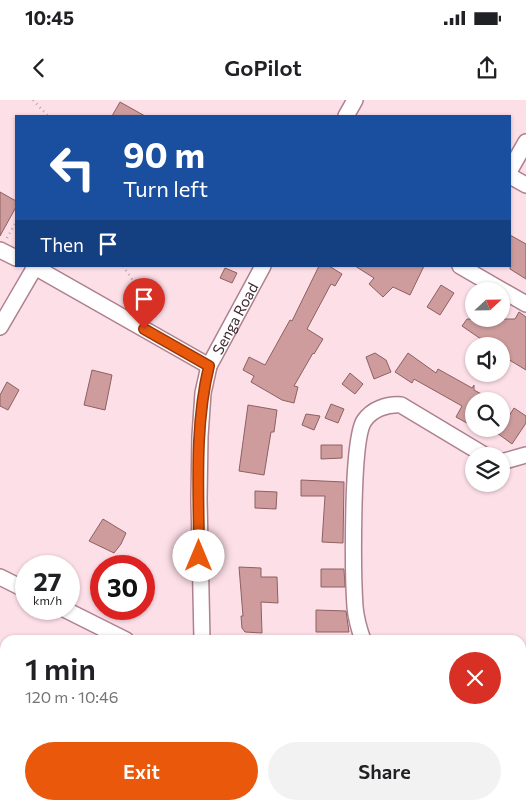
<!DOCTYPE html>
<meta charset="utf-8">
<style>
:root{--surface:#fff;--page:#f2f2f2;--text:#202124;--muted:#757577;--accent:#ea580c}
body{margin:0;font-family:Commissioner,sans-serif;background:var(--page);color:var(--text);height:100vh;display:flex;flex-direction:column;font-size:19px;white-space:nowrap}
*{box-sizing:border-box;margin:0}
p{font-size:16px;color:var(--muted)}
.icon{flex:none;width:28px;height:28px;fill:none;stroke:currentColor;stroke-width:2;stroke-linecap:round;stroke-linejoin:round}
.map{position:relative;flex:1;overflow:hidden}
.side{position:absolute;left:0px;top:535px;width:526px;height:175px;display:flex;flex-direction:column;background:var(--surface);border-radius:15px 15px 0 0;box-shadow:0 1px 4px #0004}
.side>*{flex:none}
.guide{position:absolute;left:15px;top:15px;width:496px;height:152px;border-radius:0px;box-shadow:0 1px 4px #0004;background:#1a4fa0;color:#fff;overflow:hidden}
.needle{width:32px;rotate:68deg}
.fabs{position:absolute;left:465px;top:182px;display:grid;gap:10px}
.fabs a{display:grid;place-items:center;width:45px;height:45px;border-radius:50%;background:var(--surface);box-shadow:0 1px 4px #0004;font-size:25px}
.speed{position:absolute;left:15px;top:455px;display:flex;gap:10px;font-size:25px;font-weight:700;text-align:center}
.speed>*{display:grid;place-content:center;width:65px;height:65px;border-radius:50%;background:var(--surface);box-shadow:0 1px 4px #0004;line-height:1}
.speed small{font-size:12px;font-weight:400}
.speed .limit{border:8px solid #d22;background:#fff;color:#111}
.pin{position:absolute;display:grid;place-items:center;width:42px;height:42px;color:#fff;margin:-51px -21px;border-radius:50% 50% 50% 0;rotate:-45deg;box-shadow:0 0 5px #0007}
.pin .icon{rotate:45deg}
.me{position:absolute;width:55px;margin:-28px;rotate:0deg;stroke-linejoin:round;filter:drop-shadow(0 0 4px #0008)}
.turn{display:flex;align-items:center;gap:18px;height:105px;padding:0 25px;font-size:22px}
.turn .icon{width:65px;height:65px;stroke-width:2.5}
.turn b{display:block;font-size:35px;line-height:42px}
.then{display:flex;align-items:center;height:48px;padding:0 25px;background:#0003;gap:10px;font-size:19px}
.round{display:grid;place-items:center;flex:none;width:52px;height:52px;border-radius:26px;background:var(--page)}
.headline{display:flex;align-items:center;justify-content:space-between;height:85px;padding:0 25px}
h1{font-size:30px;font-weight:600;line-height:38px}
.button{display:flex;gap:10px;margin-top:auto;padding:10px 25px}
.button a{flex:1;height:58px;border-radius:30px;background:var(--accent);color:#fff;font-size:20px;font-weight:600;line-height:58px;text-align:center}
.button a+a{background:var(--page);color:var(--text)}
.status{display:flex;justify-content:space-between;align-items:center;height:35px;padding:0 25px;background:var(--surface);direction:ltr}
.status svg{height:14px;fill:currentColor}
header{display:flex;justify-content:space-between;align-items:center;height:65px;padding:0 25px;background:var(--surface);font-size:22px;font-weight:600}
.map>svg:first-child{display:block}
</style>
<div class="status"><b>10:45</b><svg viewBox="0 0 49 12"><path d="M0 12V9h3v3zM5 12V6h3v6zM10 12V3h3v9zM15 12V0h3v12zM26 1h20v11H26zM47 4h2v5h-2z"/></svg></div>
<header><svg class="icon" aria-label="back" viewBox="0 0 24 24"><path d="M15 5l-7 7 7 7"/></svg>GoPilot<svg class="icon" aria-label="share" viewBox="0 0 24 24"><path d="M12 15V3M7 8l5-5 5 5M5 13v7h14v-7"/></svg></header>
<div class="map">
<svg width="526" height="710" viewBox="0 0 526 710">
<rect width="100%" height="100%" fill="#fddfe8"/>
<path fill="#ce9c9d" stroke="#8d6061" d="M120,2l25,14h-33z
M0,92l16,9v6l-16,29z
M510,135l16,9v35l-16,-10z
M319,166h10l13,8 -7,12 -4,-2 -24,45 16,10 -9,15 -1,-1 -19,33 4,1 -4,16 -12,-3 -31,-18 3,-6 -11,-6 6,-13 16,8 25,-45 2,1z
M355,166h69l-14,29 -17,-8 -10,10 -14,-13 5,-6z
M225,168l12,5 -5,10 -12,-5z
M441,185l13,8 -14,22 -13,-8z
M519,212l7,5v53l-25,-15v-9h-10l-29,-20 5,-7h48z
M375,253l11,7 5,12 -17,7 -8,-22z
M408,253l28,20 2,-4 34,19 2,-3v5l20,11h-20v26l-18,-10 6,-11 -48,-27 -2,4 -17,-11z
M92,270l20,5 -7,35 -21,-5z
M350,273l13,11 -8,10 -13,-10z
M7,282l12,8 -11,20 -8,-4v-11z
M331,304l13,5 -6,14 -13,-5z
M248,305l29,5 -3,22h-3l-7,43 -25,-4z
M514,308l12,8v7l-14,21 -15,-11 4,-4z
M306,314l14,2 -6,14 -12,-5z
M321,345h21v13l-21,1z
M301,380l43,2 -1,61 -21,-1 3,-46h-24z
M255,391l22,1 -1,17 -21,-1z
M103,419l23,14 -5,11 -7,9 -25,-12z
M239,467l22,1v9h16l1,26 -17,-1 1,31 -17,-1 -3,-4 -1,-12h2z
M321,469h23l1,18h-24z
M316,510l30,1 3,21h-33z"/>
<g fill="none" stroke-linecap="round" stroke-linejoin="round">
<g stroke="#ae818f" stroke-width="18">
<g id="minor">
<path d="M346,16l9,-16"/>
<path d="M510,70l16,-28"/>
<path d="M510,76l16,9"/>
<path d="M0,150l16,8"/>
<path d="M33,166l176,100"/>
<path d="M460,166l66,38"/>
<path d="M0,227l35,-60"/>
<path d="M501,362l25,-7"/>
<path d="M0,477l26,13"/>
<path d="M64,509l62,31"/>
<path id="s1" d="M202,540l-3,-141 1,-63 3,-43 6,-27 54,-100"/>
<path d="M363,540c-4,-11 -7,-22 -8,-33 -2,-30 -4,-166 9,-186 8,-12 23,-17 37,-16l85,51"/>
<path d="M521,630l5,-2"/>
<path d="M206,705v5"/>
<path d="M330,705l8,5"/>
</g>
</g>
<path stroke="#bba1a9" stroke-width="2.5" stroke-dasharray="1 4" stroke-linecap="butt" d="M33,0l15,16
M7,138l9,-16
M123,166l31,45 2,9"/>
<use href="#minor" stroke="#fff" stroke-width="15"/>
</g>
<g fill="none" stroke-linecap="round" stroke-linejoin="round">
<g stroke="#983908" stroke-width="12">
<path id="route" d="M144,229l65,37c-15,62 -10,127 -10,190"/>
</g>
<use href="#route" stroke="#ea580c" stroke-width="9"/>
</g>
<g text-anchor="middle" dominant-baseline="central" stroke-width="5" stroke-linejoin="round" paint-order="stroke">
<g font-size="15" fill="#3f2c32" stroke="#fddfe8">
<text stroke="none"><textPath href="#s1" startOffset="329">Senga Road</textPath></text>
</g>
</g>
</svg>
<div class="fabs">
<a><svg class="needle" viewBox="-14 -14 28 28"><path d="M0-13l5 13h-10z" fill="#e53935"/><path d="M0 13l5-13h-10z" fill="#757577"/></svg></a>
<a><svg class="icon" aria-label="sound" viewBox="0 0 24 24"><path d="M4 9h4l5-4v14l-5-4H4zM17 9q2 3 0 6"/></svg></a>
<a><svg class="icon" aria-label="search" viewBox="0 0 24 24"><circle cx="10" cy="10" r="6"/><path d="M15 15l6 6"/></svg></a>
<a><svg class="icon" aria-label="layers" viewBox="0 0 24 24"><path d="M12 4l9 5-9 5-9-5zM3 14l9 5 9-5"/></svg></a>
</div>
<div class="speed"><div>27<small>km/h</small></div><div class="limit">30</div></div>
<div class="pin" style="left:144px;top:229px;background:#d93025"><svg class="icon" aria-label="arrive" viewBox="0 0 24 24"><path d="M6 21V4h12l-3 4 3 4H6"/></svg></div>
<svg class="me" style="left:199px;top:456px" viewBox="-20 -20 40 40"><circle r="19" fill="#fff"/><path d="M0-13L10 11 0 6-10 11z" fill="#ea580c"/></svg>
<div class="guide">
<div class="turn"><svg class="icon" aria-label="left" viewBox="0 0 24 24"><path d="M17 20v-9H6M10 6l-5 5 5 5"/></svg><div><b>90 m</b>Turn left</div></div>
<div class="then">Then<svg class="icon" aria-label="arrive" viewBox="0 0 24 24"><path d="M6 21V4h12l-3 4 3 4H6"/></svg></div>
</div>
<section class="side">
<div class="headline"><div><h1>1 min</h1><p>120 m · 10:46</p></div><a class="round" style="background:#d93025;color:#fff"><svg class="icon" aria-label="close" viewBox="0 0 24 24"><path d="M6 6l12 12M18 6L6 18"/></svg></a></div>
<div class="button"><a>Exit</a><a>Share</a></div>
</section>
</div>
